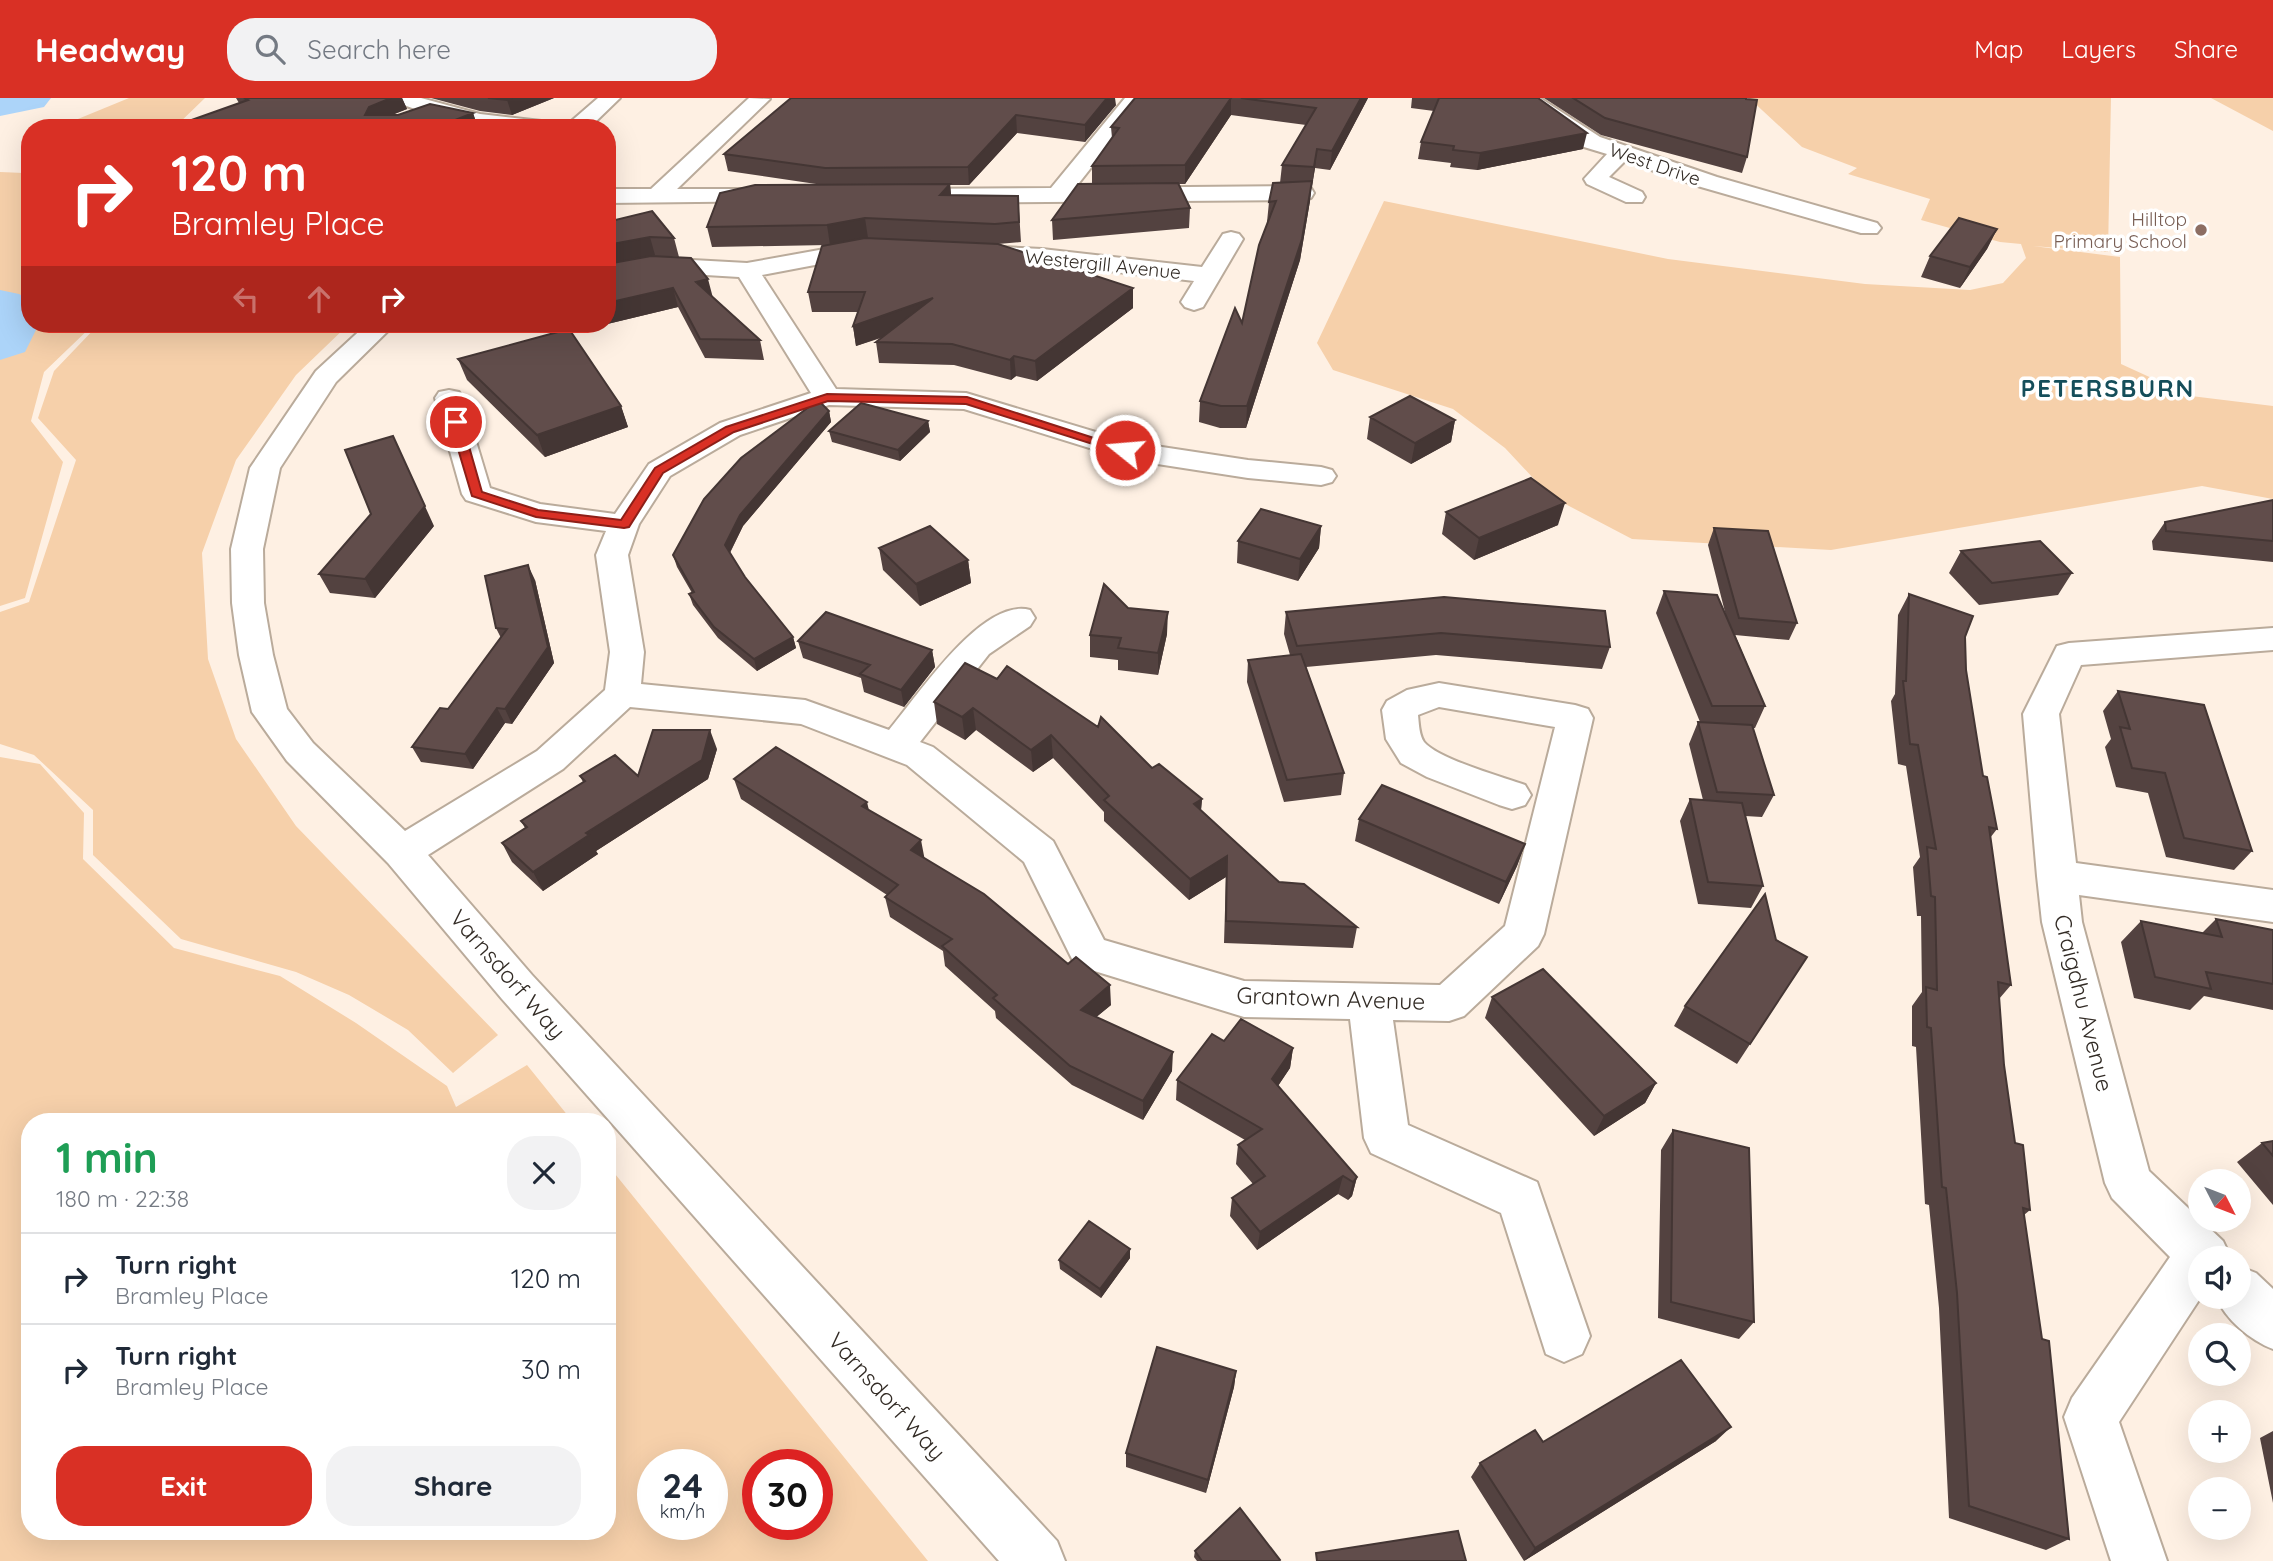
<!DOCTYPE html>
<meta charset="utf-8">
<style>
:root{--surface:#fff;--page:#f2f2f3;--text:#1f2937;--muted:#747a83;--line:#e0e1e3;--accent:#d93025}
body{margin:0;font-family:Quicksand,sans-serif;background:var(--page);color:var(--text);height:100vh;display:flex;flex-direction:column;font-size:26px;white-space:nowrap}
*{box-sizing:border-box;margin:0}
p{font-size:23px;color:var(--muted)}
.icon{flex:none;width:38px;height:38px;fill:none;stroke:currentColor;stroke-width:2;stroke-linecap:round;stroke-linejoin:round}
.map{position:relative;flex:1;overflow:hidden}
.side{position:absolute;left:21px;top:1015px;width:595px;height:427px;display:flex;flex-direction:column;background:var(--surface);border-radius:28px;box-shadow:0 7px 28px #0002}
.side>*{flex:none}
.hud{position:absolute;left:21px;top:21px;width:595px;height:214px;border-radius:28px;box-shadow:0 7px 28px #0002;background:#d93025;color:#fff;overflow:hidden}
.needle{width:46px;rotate:132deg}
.fabs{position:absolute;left:2188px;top:1071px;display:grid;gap:14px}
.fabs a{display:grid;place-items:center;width:63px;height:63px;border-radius:50%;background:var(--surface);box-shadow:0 7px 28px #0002;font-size:35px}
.speed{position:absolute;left:637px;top:1351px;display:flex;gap:14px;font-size:35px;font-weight:700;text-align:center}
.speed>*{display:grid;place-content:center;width:91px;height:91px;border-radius:50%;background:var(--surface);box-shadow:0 7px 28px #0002;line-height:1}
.speed small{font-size:18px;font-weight:400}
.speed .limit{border:10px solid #d22;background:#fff;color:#111}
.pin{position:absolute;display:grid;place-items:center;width:60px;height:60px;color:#fff;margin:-30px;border:4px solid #fff;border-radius:50%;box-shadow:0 2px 7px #0007}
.me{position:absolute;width:77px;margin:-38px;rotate:287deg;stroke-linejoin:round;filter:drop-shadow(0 0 5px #0008)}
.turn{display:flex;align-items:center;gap:24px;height:147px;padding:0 35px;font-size:32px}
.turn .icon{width:91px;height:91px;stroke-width:2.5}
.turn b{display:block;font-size:49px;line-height:60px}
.lanes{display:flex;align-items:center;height:66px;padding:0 35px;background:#0003;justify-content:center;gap:35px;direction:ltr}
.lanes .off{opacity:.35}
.round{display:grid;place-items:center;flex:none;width:74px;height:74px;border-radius:28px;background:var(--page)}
.headline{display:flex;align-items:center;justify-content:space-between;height:119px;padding:0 35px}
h1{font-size:42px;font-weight:700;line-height:52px;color:#1e9e55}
.button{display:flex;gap:14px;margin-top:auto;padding:14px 35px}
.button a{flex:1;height:80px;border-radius:28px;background:var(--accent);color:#fff;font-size:28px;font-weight:700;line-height:80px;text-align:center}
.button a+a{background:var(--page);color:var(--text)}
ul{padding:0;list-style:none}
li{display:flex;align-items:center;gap:21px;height:91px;padding:0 35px;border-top:2px solid var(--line)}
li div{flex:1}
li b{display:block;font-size:26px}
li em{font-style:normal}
header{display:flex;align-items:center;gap:42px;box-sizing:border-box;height:98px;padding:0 35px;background:var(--accent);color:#fff}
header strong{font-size:33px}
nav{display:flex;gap:38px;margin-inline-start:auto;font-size:24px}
.search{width:490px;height:63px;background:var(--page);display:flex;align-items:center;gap:18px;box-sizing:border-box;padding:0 24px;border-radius:28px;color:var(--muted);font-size:26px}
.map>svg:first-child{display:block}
</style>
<header>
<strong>Headway</strong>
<div class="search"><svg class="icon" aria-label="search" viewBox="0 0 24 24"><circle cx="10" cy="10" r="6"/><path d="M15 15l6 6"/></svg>Search here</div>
<nav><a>Map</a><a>Layers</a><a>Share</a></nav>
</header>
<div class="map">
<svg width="2273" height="1463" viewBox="0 0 2273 1463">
<rect width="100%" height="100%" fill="#fef0e3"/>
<path fill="#f6d0aa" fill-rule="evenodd" d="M129,0h76l-31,30h-118z
M1749,0h362l-3,154 -75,-6 87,11 1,107 70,32 82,10v93l-71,-13 -371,64 -199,-11 -82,-43 -45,-48 -52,-39 -120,-39 -16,-27 67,-142 284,58 197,25 105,6 33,-7 23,-25 -5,-14 -21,-2 -79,-22 9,-21 -82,-25 9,-6 -55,-21z
M2211,0h62v33z
M30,64v162h64l-50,48 -13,49 32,41 -38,136 -25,8v-434l24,1z
M99,226h250l-53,51 -60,85 -34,93 6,106 28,80 60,87 202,209 -45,38 -45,-43 -59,-35 -53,-23 -115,-33 -88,-84v-45l-59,-55 -34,-11v-132l29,-10 47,-142 -38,-42 16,-47z
M0,659l40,7 44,49 -1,46 91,89 106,28 76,47 91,63 9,21 71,-42 46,57h-543v409h577v-367l321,397h-928zM653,1367h59v59h-59zM758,1367h59v59h-59z"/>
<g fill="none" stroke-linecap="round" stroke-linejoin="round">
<path fill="#acd4f9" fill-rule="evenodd" d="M0,0h51l-7,9 -44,9z
M0,192l19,4 11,7v23h9l-14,28 -25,8z"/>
<g stroke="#baab9b" stroke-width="4">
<path id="minor" d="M392,0h29l59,16 88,10 30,-26h22l-31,30h-100l-54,-12 -40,-14z
M749,0l21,1 -93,90h96l8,2 3,5 -3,5 -174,2v-14h44z
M1125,0h21l-71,90 228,-2 8,2 3,5 -3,5 -8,2 -404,3 -8,-2 -3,-5 3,-5 8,-2 152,-1z
M1516,0h24l60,39 117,40 160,46 4,5 -4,5h-16l-160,-46 -76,-26 -16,16 33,15 3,5 -3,5h-16l-39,-18 -3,-5 23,-25 -23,-7z
M1231,134l8,2 4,5 -40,68 -9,3 -9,-3 -4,-5 13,-21 -152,-18 -61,-3 -9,-2 -3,-5 3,-5 9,-2 61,3 160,18 21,-33z
M869,143l9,2 3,5 -3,5 -116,22 74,114 130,4 163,49 119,18 73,7 11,3 4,6 -4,6 -11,3 -73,-7 -123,-19 -161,-50 -135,-4 -89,30 -70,41 -31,48 -11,31 16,97 -3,32 164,16 84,30c28,-33 93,-133 141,-120l5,8 -5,8 -41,28 -69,88 13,5 120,94 51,99 140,41 196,4 65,-59 50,-199 -116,-20 -21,8c1,9 1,20 6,27 14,17 79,35 101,43l6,10 -6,10 -13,4 -13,-4 -72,-28 -26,-14 -15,-24 -4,-29 5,-9 20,-11 32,-7 136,22 13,4 5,9 -49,216 -6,12 -74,70 -15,5 -56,-1 15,105 129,57 53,154 -8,18 -18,8 -18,-8 -45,-141 -130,-60 -7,-15 -14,-119 -106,-2 -169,-52 -51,-103 -117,-97 -106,-41 -171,-17 -67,62 -135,86 104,120 525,566 8,20h-66l-497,-562 -114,-136 -101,-102 -35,-49 -13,-57 -7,-52 -1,-54 19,-81 66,-97 51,-47h28l-59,58 -56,86 -17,81 1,54 9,52 14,54 26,34 92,88 132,-80 68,-61 5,-38 -14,-97 10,-24 -70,-9 -70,-22 -4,-6 -27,-96 4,-6 10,-2 10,2 4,6 27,90 50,16 75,10 34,-50 71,-41 91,-30 -72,-116 -83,-5 -49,10v-14l49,-10 91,5z
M2273,530v22l-192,15 -22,49 17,149 197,27v32l-194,-27 3,27 67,249 74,70 8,17h-31l1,39 -82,125 48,139h-56l-47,-144 8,-19 98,-141 -58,-59 -7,-15 -63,-261 -5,-46 -14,-162 34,-68 12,-3z
M2238,1168l18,7 17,16v60c-23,-9 -47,-29 -57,-52h22z"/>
</g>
<use href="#minor" fill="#fff" fill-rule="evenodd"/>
</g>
<path fill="#534240" d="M236,0h166l5,11 -16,6 82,-2 5,15h-309l70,-25z
M431,0h123l-42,17 -32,-4z
M791,0l325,7 -31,37 -68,-9 -48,52h-19l1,10 67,1 3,46 -23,2 135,64 -96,73 -21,-5 -5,4 -57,-15 -75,-2 -3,-21 8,-5 -28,9 -3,-20 5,-14h-46l-4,-20 19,-47 -115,2 -5,-20 116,-42 -95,-14 -4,-17z
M1135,0h233l-38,72 -15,-2 -3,18h-1l-1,15 -10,59 -54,168h-26l-21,-6 1,-21 42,-78 26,-101h-1l2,-20 11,-19 2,-18 24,-40 -75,-10 -46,69h-7l12,24 -1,20 -136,12 -1,-20 40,-36v-18l20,-28 -1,-11z
M1412,0h126l45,51 -106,21 -27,-3 1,-4 -33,-4 3,-17 13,-31 -23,-3z
M1544,0h202l1,59 -5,16 -141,-38z
M607,124l67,16 5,19 -26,-1 60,41 47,43 4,20 -59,-2 -27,-51 -79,19 -1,-2h9z
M1997,131l-10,20 -27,39 -39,-11 9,-21z
M458,261l163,47 7,21 -83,30 -78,-77z
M829,313l2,11 -88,104 -13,27 15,24 48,60 3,11 -39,23 -39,-33 -25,-33 -4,-11 3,-1 -15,-26 -4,-12z
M1370,319l85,3 -4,22 -40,22 -44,-25z
M928,323l2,11 -30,29 -68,-19 -3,-11z
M2273,402v62l-120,-12 -1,-9 13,-19z
M1446,414l112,13 -84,35 -32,-26z
M434,428l-59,72 -45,-5 -11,-19z
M1321,428l-2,22 -21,33 -61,-18 1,-22z
M1714,430l83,95 -8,17 -54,-5 30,71 -10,22h-2l21,67 -12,22 -17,-1 18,70 -12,22 -53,-4 -18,-83 10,-22 13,1 -14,-56 9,-22h2l-44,-109 8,-22 62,25 -18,-71z
M879,450l89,12 3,23 -51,23 -37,-36z
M1961,453l111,22 -14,22 -79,10 -30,-32z
M535,482l19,83 -42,61 -7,-1 -32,46 -52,-7 -9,-15 36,-38 53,-71 -5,-10z
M1909,496l56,43 1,33 17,106 14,53 -7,9 21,147 -12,14 5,66 11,78 15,67 -6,5 45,324 -23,11 -97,-32 -10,-210 -10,-103 -4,-1 -9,-157 -4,-1v-40l10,-14 -1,-76h-4l-4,-49 7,-10 -14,-91 -8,-2 -7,-63 4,-7 3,-79z
M1128,510l39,26 -9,41 -40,-5v-10l-28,-3v-22z
M1286,514l324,35 -8,22 -166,-14 -130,12 38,106 -3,22 -57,7 -37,-120 1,-22 42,-5 -6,-21z
M798,543l134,9 3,17 -31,40 -40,-15 -3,-14 -58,-20z
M965,565l187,105 50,31 -1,11 78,72 78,45 -4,21 -129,-5 2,-66 -37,23 -85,-79v-9l-51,-54 -20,14 -57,-42 -11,10 -28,-16 -3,-22z
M2118,593l134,160 -18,19 -68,-13 -18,-64 -32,-6 -11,-40 6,-8 -8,-28z
M717,651l-9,30 -112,72 2,3 -55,37 -31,-29 -10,-19 23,-15 -4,-7 62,-39 -3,-6h58z
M734,681l135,31 56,49 186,146 -15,12 76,54 -29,49 -71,-35 -76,-67 -1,-7 -50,-45 -2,-15 -53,-34 -5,-20 2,-2 -146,-96z
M1359,721l166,25 -8,22 -18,38 -144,-63z
M2216,821l57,11v80l-69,-14 -14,14 -56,-12 -13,-56 20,-21 61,12z
M1776,842l31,17 -70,107 -63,-38 11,-20z
M1492,899l164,86 -11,20 -51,33 -109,-118z
M1224,943l69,7 -3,20 -12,18 79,91 -5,19 -4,4 -10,-6 -81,56 -27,-34 2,-18 21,-14 -17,-20 2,-19 7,-5 -69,-40 1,-20z
M1673,1032l81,192 -15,17 -81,-21 3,-168z
M2273,1043v64l-36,-43 25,-19z
M1130,1151v9l-29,40 -41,-29 -1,-9z
M1236,1273l-2,16 -28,106 -80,-26v-14z
M2273,1333v72l-13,-65z
M1716,1343l-192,120 -53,-84 9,-14z
M1195,1453l85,9v1h-83l-3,-4z"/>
<path fill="#443634" d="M391,0h11l5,11 -32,13 -10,-7 4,-8z
M512,0h42l-42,17 -5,-15z
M1107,0h8l1,7 -31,37v-17z
M1231,0v17l-46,69v-19z
M1361,0h7l-38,72 2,-19z
M473,15l5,15h-28v-6z
M1016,17l1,18 -48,52 -1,-18z
M1587,35l-4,16 -106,21 3,-17z
M1317,51l-2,19 -3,18 2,-19z
M1312,83l-2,20 -10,59 -54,168 1,-22z
M950,86l2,20 -12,-9z
M865,120l3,20 -38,7 -3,-20z
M1997,131l-10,20 -27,39 10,-21z
M650,139l5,18 -48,10v-20z
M708,181l5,19 -17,-16z
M673,190l5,19 -79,19 -1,-2h9v-21z
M1133,190v20l-96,73 -2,-20z
M933,200l3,20 -80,28 -3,-20z
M1014,258l2,20 -5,4 -1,-20z
M621,308l7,21 -83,30 -8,-22z
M829,313l2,11 -88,104 -15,30 -3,-11 15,-30z
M1455,322l-4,22 -40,22 4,-21z
M928,323l2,11 -30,29 -2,-11z
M393,338l41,90 -59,72 -10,-19z
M1565,405l-7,22 -84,35 5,-22z
M1321,428l-2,22 -21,33 2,-22z
M968,462l3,23 -51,23 -4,-22z
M528,467l7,15 19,83 -42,61 -7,-15z
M1168,514l-1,22 -9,41v-22z
M793,539l3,11 -39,23 -3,-12z
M932,552l3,17 -31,40 -3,-17z
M497,610l8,15 -32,46 -8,-15z
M973,610l3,22 -11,10 -3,-23z
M710,632l7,19 -9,30 -112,72 2,3 -55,37 -10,-19 53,-39z
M1051,637l2,23 -20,14 -2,-22z
M1202,701l-2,22 -6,-17z
M867,704l5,21 -10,-17z
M921,742l4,21 -14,-11z
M1525,746l-8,22 -18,38 7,-22z
M1227,758l-1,21 -37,23 1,-21z
M1110,887l1,20 -29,24 -1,-19z
M1293,950l-3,20 -21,31 3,-20z
M1173,954l-1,19 -29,49v-19z
M1656,985l-11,20 -51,33 10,-20z
M1343,1078l-5,18 -81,56 3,-18z
M1357,1079l-5,19 -4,4 5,-18z
M1130,1151v9l-29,40 -1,-9z
M1236,1273l-2,16 -28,106 2,-13z
M1731,1329l-15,14 -192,120 11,-13z"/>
<path fill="#614d4b" stroke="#443634" stroke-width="2" d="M244,0h147l-22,9 -4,8h33l32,-11 43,9 -23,9 4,1 -5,2 7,3h-287l79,-28z
M488,0h24l-5,2z
M791,0h316l-22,27 -69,-10 -48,52 -143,1 -101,-14z
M1135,0h96l-46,67 -93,1 27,-38 -8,-1z
M1241,0h120l-29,53 -15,-2 -3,18 -32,-2 34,-57z
M1439,0h99l49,35 -107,20 -27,-3 1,-4 -33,-4z
M1573,0h173v1l11,1 -10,57 -142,-39z
M1312,83l-10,58 -55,167h-26l-21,-5 35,-93 7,15 17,-78 17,-44 -7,1 4,-19z
M1178,85l12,25 -138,12 26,-36z
M950,86l-10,11 78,1 1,26 -24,2 -130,-6 -38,7 -120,2 13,-34 35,-8z
M652,113l22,27 -24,-1 -43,8v-23z
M1959,120l38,11 -27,38 -40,-11z
M865,140l133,6 135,44 -98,73 -21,-5 -4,4 -58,-16 -76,-2 57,-44 -80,28 12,-34h-57l14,-46z
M651,158l40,2 17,21 -12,3 64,58 -60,-1 -27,-51 -66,15v-39z
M569,231l52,77 -84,29 -79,-76z
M1410,298l45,24 -40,23 -45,-26z
M818,302l11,11 -89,104 -15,30 20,32 48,60 -39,22 -40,-32 -25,-33 5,-2 -21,-37 31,-56 37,-41z
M861,305l67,18 -30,29 -69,-19z
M393,338l32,70 -60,73 -46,-5 52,-60 -26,-64z
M1531,380l34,25 -86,35 -33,-26z
M2273,402v41l-107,-10 -1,-9z
M1261,411l60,17 -21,33 -62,-18z
M930,428l38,34 -52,24 -37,-36z
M1714,430l54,3 29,92 -58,-5z
M2040,443l32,32 -80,10 -31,-32z
M528,467l20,82 -43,62 -8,-1 -32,46 -53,-7 28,-39 8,1 59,-80 -11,-1 -11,-52z
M1104,486l24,24 40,4 -10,41 -40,-5 3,-10 -31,-3z
M1664,493l53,4 48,111h-53z
M1909,496l64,22 -8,21 1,33 17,106 4,1 10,52 -8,-2 22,158 -13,-3 6,83 11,78 8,2 7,65 -7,-2 19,131 7,2 20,198 -100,-33 -12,-213 -11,-105 -4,-1 -11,-159 -4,-1 -1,-40 11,3 -2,-93 -4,-1 -4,-49 9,2 -18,-104 -8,-1 -7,-63h3z
M1444,499l161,14 5,36 -169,-14 -144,13 -11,-34z
M826,514l106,38 -31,40 -41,-16 10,-9 -72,-24z
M1301,556l43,119 -57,7 -39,-120z
M965,565l32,16 10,-13 91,61 3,-10 51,51 7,-4 43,35 -8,5 85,78 25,2 53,43 -131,-6 1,-65 -37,23 -86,-79 5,-4 -58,-61 -20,15 -58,-42 -11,9 -28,-15z
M2118,593l86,14 48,146 -68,-13 -19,-65 -33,-5 -12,-41 10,2z
M1698,624l54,3 22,70 -57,-3z
M653,632h57l-8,30 -116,73 3,2 -56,37 -31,-29 25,-16 -6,-6 64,-40 -5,-5 35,-21 23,21z
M776,649l91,55 -5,4 59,34 -10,10 73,44 84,70 8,-7 34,28 -29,25 92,42 -30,49 -73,-35 -77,-68 4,-3 -55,-49 10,-7 -67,-42 13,-12 -164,-106z
M1382,687l143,59 -19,38 -147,-63z
M1690,701l52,4 21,83 -55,-4z
M1765,796l11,46 31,17 -57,87 -65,-38z
M2216,821l57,11v54l-67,-12 5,17 -56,-12 -14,-56 81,16z
M1543,871l113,114 -52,33 -112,-119z
M1241,921l52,29 -21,31 85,98 -4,5 -10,-6 -83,56 -28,-34 33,-22 -27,-31 24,-16 -85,-49 35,-46 12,7z
M1673,1032l76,18 5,174 -83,-20z
M2273,1043v15l-11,-13z
M1089,1123l41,28 -30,40 -41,-29z
M1157,1249l79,24 -28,109 -82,-27z
M1681,1262l50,67 -196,121 -55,-85 55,-33 8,12z
M1240,1410l40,52 -1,1h-77l-7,-10z
M1458,1433l8,30h-149l-1,-8z"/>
<path fill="#d93025" stroke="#8d1f18" stroke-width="2" d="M827,296l140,3 164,53 -10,3 -155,-49 -138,-3 -94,31 -71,41 -34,54 -5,1 -88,-11 -64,-21 -22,-74 6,-3 6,3 20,70 56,18 83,10 34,-52 71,-41z"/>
<circle fill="#8d6e63" stroke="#fff" stroke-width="2.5" cx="2201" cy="132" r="7"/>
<g text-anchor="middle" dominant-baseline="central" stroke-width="7" stroke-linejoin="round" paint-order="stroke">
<g font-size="19" fill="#322b25" stroke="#fff">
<text transform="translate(1655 66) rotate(19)">West Drive</text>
<text transform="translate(1103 166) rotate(6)">Westergill Avenue</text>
</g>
<g font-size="19" fill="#785e54" stroke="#fff" text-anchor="end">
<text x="2187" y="121">Hilltop<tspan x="2187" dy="22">Primary School</tspan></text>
</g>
<g font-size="23" fill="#322b25" stroke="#fff">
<text transform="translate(508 876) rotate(49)">Varnsdorf Way</text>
<text transform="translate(1331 900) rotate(2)">Grantown Avenue</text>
<text transform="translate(2084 905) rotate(76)">Craigdhu Avenue</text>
<text transform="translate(887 1298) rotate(48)">Varnsdorf Way</text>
</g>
<g font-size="24" font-weight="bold" letter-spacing="2" fill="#154e5a" stroke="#fff">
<text x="2108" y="290">PETERSBURN</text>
</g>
</g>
</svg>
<div class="fabs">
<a><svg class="needle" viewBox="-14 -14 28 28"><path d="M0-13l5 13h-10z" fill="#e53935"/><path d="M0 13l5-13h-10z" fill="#747a83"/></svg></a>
<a><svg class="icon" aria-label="sound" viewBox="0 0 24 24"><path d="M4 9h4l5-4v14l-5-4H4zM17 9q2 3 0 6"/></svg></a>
<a><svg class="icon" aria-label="search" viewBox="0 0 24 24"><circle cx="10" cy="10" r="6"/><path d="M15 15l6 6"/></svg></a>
<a>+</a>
<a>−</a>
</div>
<div class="speed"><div>24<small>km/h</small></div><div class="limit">30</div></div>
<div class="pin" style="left:456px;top:324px;background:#d93025"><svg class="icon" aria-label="arrive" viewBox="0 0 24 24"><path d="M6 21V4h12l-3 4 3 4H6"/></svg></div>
<svg class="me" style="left:1125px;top:352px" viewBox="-20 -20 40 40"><circle r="17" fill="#d93025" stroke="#fff" stroke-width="3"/><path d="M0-11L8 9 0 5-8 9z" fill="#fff"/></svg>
<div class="hud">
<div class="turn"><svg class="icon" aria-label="right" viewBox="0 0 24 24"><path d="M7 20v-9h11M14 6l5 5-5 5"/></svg><div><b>120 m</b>Bramley Place</div></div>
<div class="lanes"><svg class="icon off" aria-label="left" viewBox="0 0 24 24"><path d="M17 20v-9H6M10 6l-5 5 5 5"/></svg><svg class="icon off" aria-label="ahead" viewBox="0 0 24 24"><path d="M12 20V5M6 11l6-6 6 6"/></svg><svg class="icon" aria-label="right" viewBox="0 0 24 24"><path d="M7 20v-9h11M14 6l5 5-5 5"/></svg></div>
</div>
<section class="side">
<div class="headline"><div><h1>1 min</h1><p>180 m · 22:38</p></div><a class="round"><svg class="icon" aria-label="close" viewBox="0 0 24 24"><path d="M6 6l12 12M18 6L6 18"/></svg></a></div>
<ul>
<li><svg class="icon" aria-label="right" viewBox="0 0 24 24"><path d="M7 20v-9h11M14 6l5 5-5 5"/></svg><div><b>Turn right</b><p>Bramley Place</p></div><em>120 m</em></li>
<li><svg class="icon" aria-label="right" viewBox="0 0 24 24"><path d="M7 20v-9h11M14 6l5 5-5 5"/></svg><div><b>Turn right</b><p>Bramley Place</p></div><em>30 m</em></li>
</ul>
<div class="button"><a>Exit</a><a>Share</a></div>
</section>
</div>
